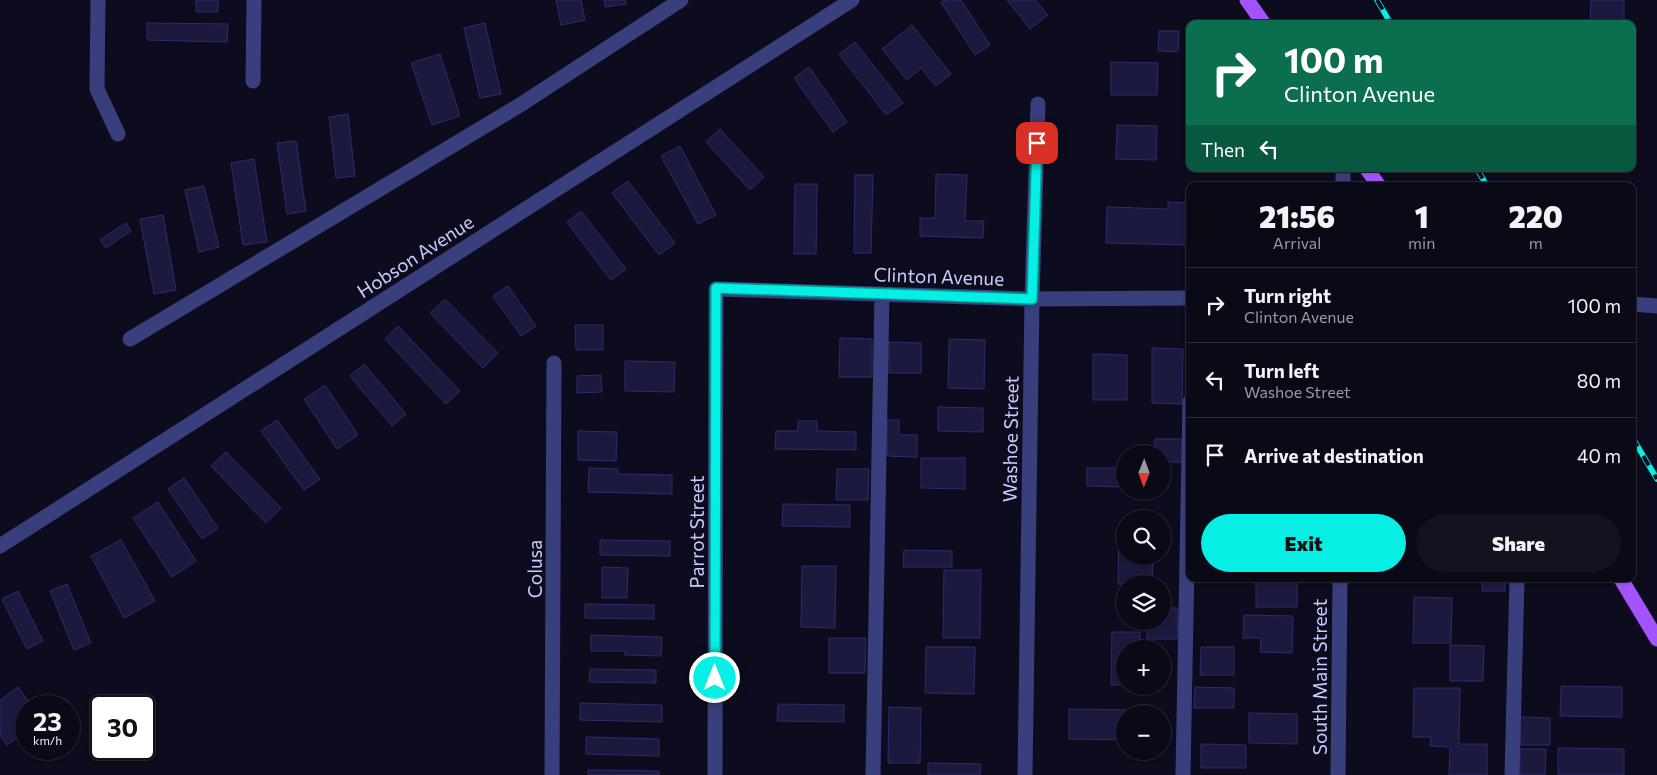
<!DOCTYPE html>
<meta charset="utf-8">
<style>
:root{--surface:#0a0916;--page:#13121f;--text:#f1f3f6;--muted:#999aa1;--line:#2a2a35;--accent:#05efe4}
body{margin:0;font-family:Commissioner,sans-serif;background:var(--page);color:var(--text);height:100vh;display:flex;flex-direction:column;font-size:19px;white-space:nowrap}
*{box-sizing:border-box;margin:0}
p{font-size:16px;color:var(--muted)}
.icon{flex:none;width:28px;height:28px;fill:none;stroke:currentColor;stroke-width:2;stroke-linecap:round;stroke-linejoin:round}
.map{position:relative;flex:1;overflow:hidden}
.side{position:absolute;left:1186px;top:182px;width:450px;height:400px;display:flex;flex-direction:column;background:var(--surface);border-radius:10px;box-shadow:0 1px 4px #0004,0 0 0 1px var(--line)}
.side>*{flex:none}
.guide{position:absolute;left:1186px;top:20px;width:450px;height:152px;border-radius:10px;box-shadow:0 1px 4px #0004,0 0 0 1px var(--line);background:#0b6e4f;color:#fff;overflow:hidden}
.needle{width:32px;rotate:181deg}
.buttons{position:absolute;left:1116px;top:445px;display:grid;gap:10px}
.buttons a{display:grid;place-items:center;width:55px;height:55px;border-radius:50%;background:var(--surface);box-shadow:0 1px 4px #0004,0 0 0 1px var(--line);font-size:25px}
.speed{position:absolute;left:15px;top:695px;display:flex;gap:10px;font-size:25px;font-weight:700;text-align:center}
.speed>*{display:grid;place-content:center;width:65px;height:65px;border-radius:50%;background:var(--surface);box-shadow:0 1px 4px #0004,0 0 0 1px var(--line);line-height:1}
.speed small{font-size:12px;font-weight:400}
.speed .limit{border:2px solid #111;border-radius:8px;background:#fff;color:#111}
.pin{position:absolute;display:grid;place-items:center;width:42px;height:42px;color:#fff;margin:-21px;border-radius:10px;box-shadow:0 2px 8px #0006}
.me{position:absolute;width:55px;margin:-28px;rotate:0deg;stroke-linejoin:round;filter:drop-shadow(0 0 4px #0008)}
.turn{display:flex;align-items:center;gap:18px;height:105px;padding:0 15px;font-size:22px}
.turn .icon{width:65px;height:65px;stroke-width:2.5}
.turn b{display:block;font-size:35px;line-height:42px}
.then{display:flex;align-items:center;height:48px;padding:0 15px;background:#0003;gap:10px;font-size:19px}
.eta{display:flex;justify-content:space-evenly;align-items:center;height:85px;text-align:center}
.eta b{font-size:30px;font-weight:800;line-height:35px}
.primary-button{display:flex;gap:10px;margin-top:auto;padding:10px 15px}
.primary-button a{flex:1;height:58px;border-radius:30px;background:var(--accent);color:#111;font-size:20px;font-weight:800;line-height:58px;text-align:center}
.primary-button a+a{background:var(--page);color:var(--text)}
ul{padding:0;list-style:none}
li{display:flex;align-items:center;gap:15px;height:75px;padding:0 15px;border-top:1px solid var(--line)}
li div{flex:1}
li b{display:block;font-size:19px}
li em{font-style:normal}
.map>svg:first-child{display:block}
</style>
<div class="map">
<svg width="1657" height="775" viewBox="0 0 1657 775">
<rect width="100%" height="100%" fill="#0d0c1e"/>
<path fill="#1b193e" stroke="#2e2b6a" d="M196,0h22v12h-22z
M556,0h25l4,20 -24,5z
M604,0h21l1,4 -21,3z
M944,0h17l29,45 -15,10 -34,-53z
M1007,0h28l13,15 -18,14z
M1591,0h33v24h-34z
M147,23l81,1 -1,18 -80,-2z
M485,23l16,71 -21,4 -16,-70z
M912,25l39,49 -15,12 -15,-18 -14,12 -25,-31z
M1159,31h20l-1,21 -20,-1z
M855,42l48,61 -17,12 -47,-61z
M440,54l20,62 -28,9 -21,-62z
M1111,62l47,1 -1,32h-46z
M809,67l38,55 -14,10 -39,-54z
M348,114l7,62 -19,2 -7,-61z
M1117,125l40,1 -1,34 -40,-1z
M720,129l44,48 -14,13 -44,-48z
M296,141l10,70 -19,3 -10,-71z
M680,146l36,69 -18,9 -37,-68z
M254,159l13,83 -24,3 -12,-82z
M936,174l31,1 -2,46h19l-1,17 -63,-2v-18h15z
M855,175h18l-2,78h-17z
M628,181l47,62 -16,12 -47,-62z
M795,184h22l-1,70h-22z
M204,186l15,61 -20,5 -14,-62z
M1168,202l21,1 -1,42 -82,-2 1,-36 61,2z
M581,211l45,58 -15,11 -44,-58z
M163,215l13,75 -22,4 -14,-75z
M126,223l5,8 -25,17 -6,-8z
M508,286l28,40 -15,10 -28,-40z
M445,299l53,54 -15,15 -53,-55z
M575,325h28v25h-27z
M398,326l62,65 -14,13 -61,-65z
M840,338l32,1v38h-33z
M949,339l36,1 -1,49 -36,-1z
M889,342l32,1v30h-32z
M1152,348l31,1 -1,55 -30,-1z
M1093,354l34,1v45h-34z
M625,361l50,1 -1,30 -49,-1z
M364,364l42,50 -14,12 -42,-50z
M601,375l1,17 -25,1v-17z
M325,385l33,50 -21,14 -33,-50z
M938,407l45,1v24l-45,-1z
M277,420l43,59 -16,11 -43,-59z
M887,420h12v15h18v22l-30,-1z
M798,421h19v10l39,1v18l-81,-1 1,-18h22z
M578,431l39,1 -1,29 -38,-1z
M1155,439h28l-1,23h-20v-8h-8z
M226,452l55,56 -15,15 -55,-57z
M921,458h44v31l-44,-1z
M589,468l29,1v5l54,1v19l-84,-2z
M1087,468h38v19l-38,-1z
M837,469h32l-1,31h-32z
M1162,469h6v19h-6z
M184,478l34,50 -16,11 -34,-50z
M158,502l38,59 -24,16 -39,-59z
M783,504l67,1v22l-68,-1z
M1119,525l6,1v30h28l-1,28h-34z
M121,540l34,61 -31,17 -33,-62z
M600,540l70,1v15l-70,-1z
M904,550l48,1v16h-49z
M802,566h34l-1,62 -34,-1z
M602,567l26,1 -1,30h-25z
M944,570h37l-1,68h-37z
M1256,579h41v28h-41z
M1482,579h23v12h-23z
M67,584l24,59 -17,7 -24,-59z
M18,591l25,50 -16,8 -25,-50z
M1414,597l38,1 -1,45h-38z
M585,604l69,1v14l-69,-1z
M1162,608h16l-1,31h-30v-18h15z
M1244,615l49,1 -1,37 -32,-1 1,-14h-18z
M1112,632h28v17h-15v36h-14z
M591,635l71,2 -1,19 -36,-1v-4h-34z
M829,638h37l-1,35h-36z
M1450,645l34,1 -1,35h-33z
M926,647h49l-1,47 -49,-1z
M1201,647h33v28h-34z
M590,669l66,1v13l-67,-1z
M1561,686l61,1v30l-62,-1z
M18,687l14,19h-6v25l-19,14 -7,-10v-35z
M1195,687l39,1v20h-40z
M1414,688h46l-1,56h28v31h-38l1,-28 -20,-1 1,-9h-18z
M580,703l82,2v17l-82,-2z
M778,704l66,1v17l-67,-1z
M889,707l32,1 -1,55h-32z
M1069,709l62,1v4h-6v26l-56,-1z
M1249,713l48,1v30l-48,-1z
M1520,717l30,1v27h-30z
M586,737l73,2v17l-73,-2z
M1201,744l45,1v23h-45z
M1558,748l66,1v26h-66z
M1520,749h26l-1,26h-25z
M928,763l53,1 -1,11h-52z
M588,770l71,1v4h-71z"/>
<g fill="none" stroke-linecap="round" stroke-linejoin="round">
<path stroke="#383f7c" stroke-width="15" d="M98,0l-1,89 21,45
M253,81l1,-81
M1343,186v-17
M1632,304l25,2
M130,339l390,-234 161,-105
M0,546l852,-546
M552,775l2,-412
M715,775l1,-486 316,10 158,-1
M873,775l9,-481
M1025,775l7,-476 6,-195
M1183,775l7,-373
M1338,775l2,-196
M1512,775l5,-196"/>
<path stroke="#a453fc" stroke-width="15" d="M1247,0l17,24
M1367,169l12,17
M1621,579l36,60"/>
<g stroke="#05efe4" stroke-width="5.5">
<path id="rail" d="M1377,0l14,24
M1477,169l10,17
M1632,437l25,42"/>
</g>
<use href="#rail" stroke="#0d0c1e" stroke-width="4" stroke-dasharray="11" stroke-linecap="butt"/>
</g>
<g fill="none" stroke-linecap="round" stroke-linejoin="round">
<g stroke="#039b94" stroke-width="12">
<path id="route" d="M715,678l1,-390 316,11 5,-156"/>
</g>
<use href="#route" stroke="#05efe4" stroke-width="9"/>
</g>
<g text-anchor="middle" dominant-baseline="central" stroke-width="5" stroke-linejoin="round" paint-order="stroke">
<g font-size="19" fill="#cacbfe" stroke="#0d0c1e">
<text transform="translate(415 256) rotate(-33)">Hobson Avenue</text>
<text transform="translate(939 276) rotate(2)">Clinton Avenue</text>
<text transform="translate(1010 439) rotate(-89)">Washoe Street</text>
<text transform="translate(696 532) rotate(-90)">Parrot Street</text>
<text transform="translate(534 569) rotate(-90)">Colusa</text>
<text transform="translate(1319 677) rotate(-90)">South Main Street</text>
</g>
</g>
</svg>
<div class="buttons">
<a><svg class="needle" viewBox="-14 -14 28 28"><path d="M0-13l5 13h-10z" fill="#e53935"/><path d="M0 13l5-13h-10z" fill="#999aa1"/></svg></a>
<a><svg class="icon" aria-label="search" viewBox="0 0 24 24"><circle cx="10" cy="10" r="6"/><path d="M15 15l6 6"/></svg></a>
<a><svg class="icon" aria-label="layers" viewBox="0 0 24 24"><path d="M12 4l9 5-9 5-9-5zM3 14l9 5 9-5"/></svg></a>
<a>+</a>
<a>−</a>
</div>
<div class="speed"><div>23<small>km/h</small></div><div class="limit">30</div></div>
<div class="pin" style="left:1037px;top:143px;background:#d93025"><svg class="icon" aria-label="arrive" viewBox="0 0 24 24"><path d="M6 21V4h12l-3 4 3 4H6"/></svg></div>
<svg class="me" style="left:715px;top:678px" viewBox="-20 -20 40 40"><circle r="17" fill="#05efe4" stroke="#fff" stroke-width="3"/><path d="M0-11L8 9 0 5-8 9z" fill="#fff"/></svg>
<div class="guide">
<div class="turn"><svg class="icon" aria-label="right" viewBox="0 0 24 24"><path d="M7 20v-9h11M14 6l5 5-5 5"/></svg><div><b>100 m</b>Clinton Avenue</div></div>
<div class="then">Then<svg class="icon" aria-label="left" viewBox="0 0 24 24"><path d="M17 20v-9H6M10 6l-5 5 5 5"/></svg></div>
</div>
<section class="side">
<div class="eta">
<div><b>21:56</b><p>Arrival</p></div>
<div><b>1</b><p>min</p></div>
<div><b>220</b><p>m</p></div>
</div>
<ul>
<li><svg class="icon" aria-label="right" viewBox="0 0 24 24"><path d="M7 20v-9h11M14 6l5 5-5 5"/></svg><div><b>Turn right</b><p>Clinton Avenue</p></div><em>100 m</em></li>
<li><svg class="icon" aria-label="left" viewBox="0 0 24 24"><path d="M17 20v-9H6M10 6l-5 5 5 5"/></svg><div><b>Turn left</b><p>Washoe Street</p></div><em>80 m</em></li>
<li><svg class="icon" aria-label="arrive" viewBox="0 0 24 24"><path d="M6 21V4h12l-3 4 3 4H6"/></svg><div><b>Arrive at destination</b></div><em>40 m</em></li>
</ul>
<div class="primary-button"><a>Exit</a><a>Share</a></div>
</section>
</div>
